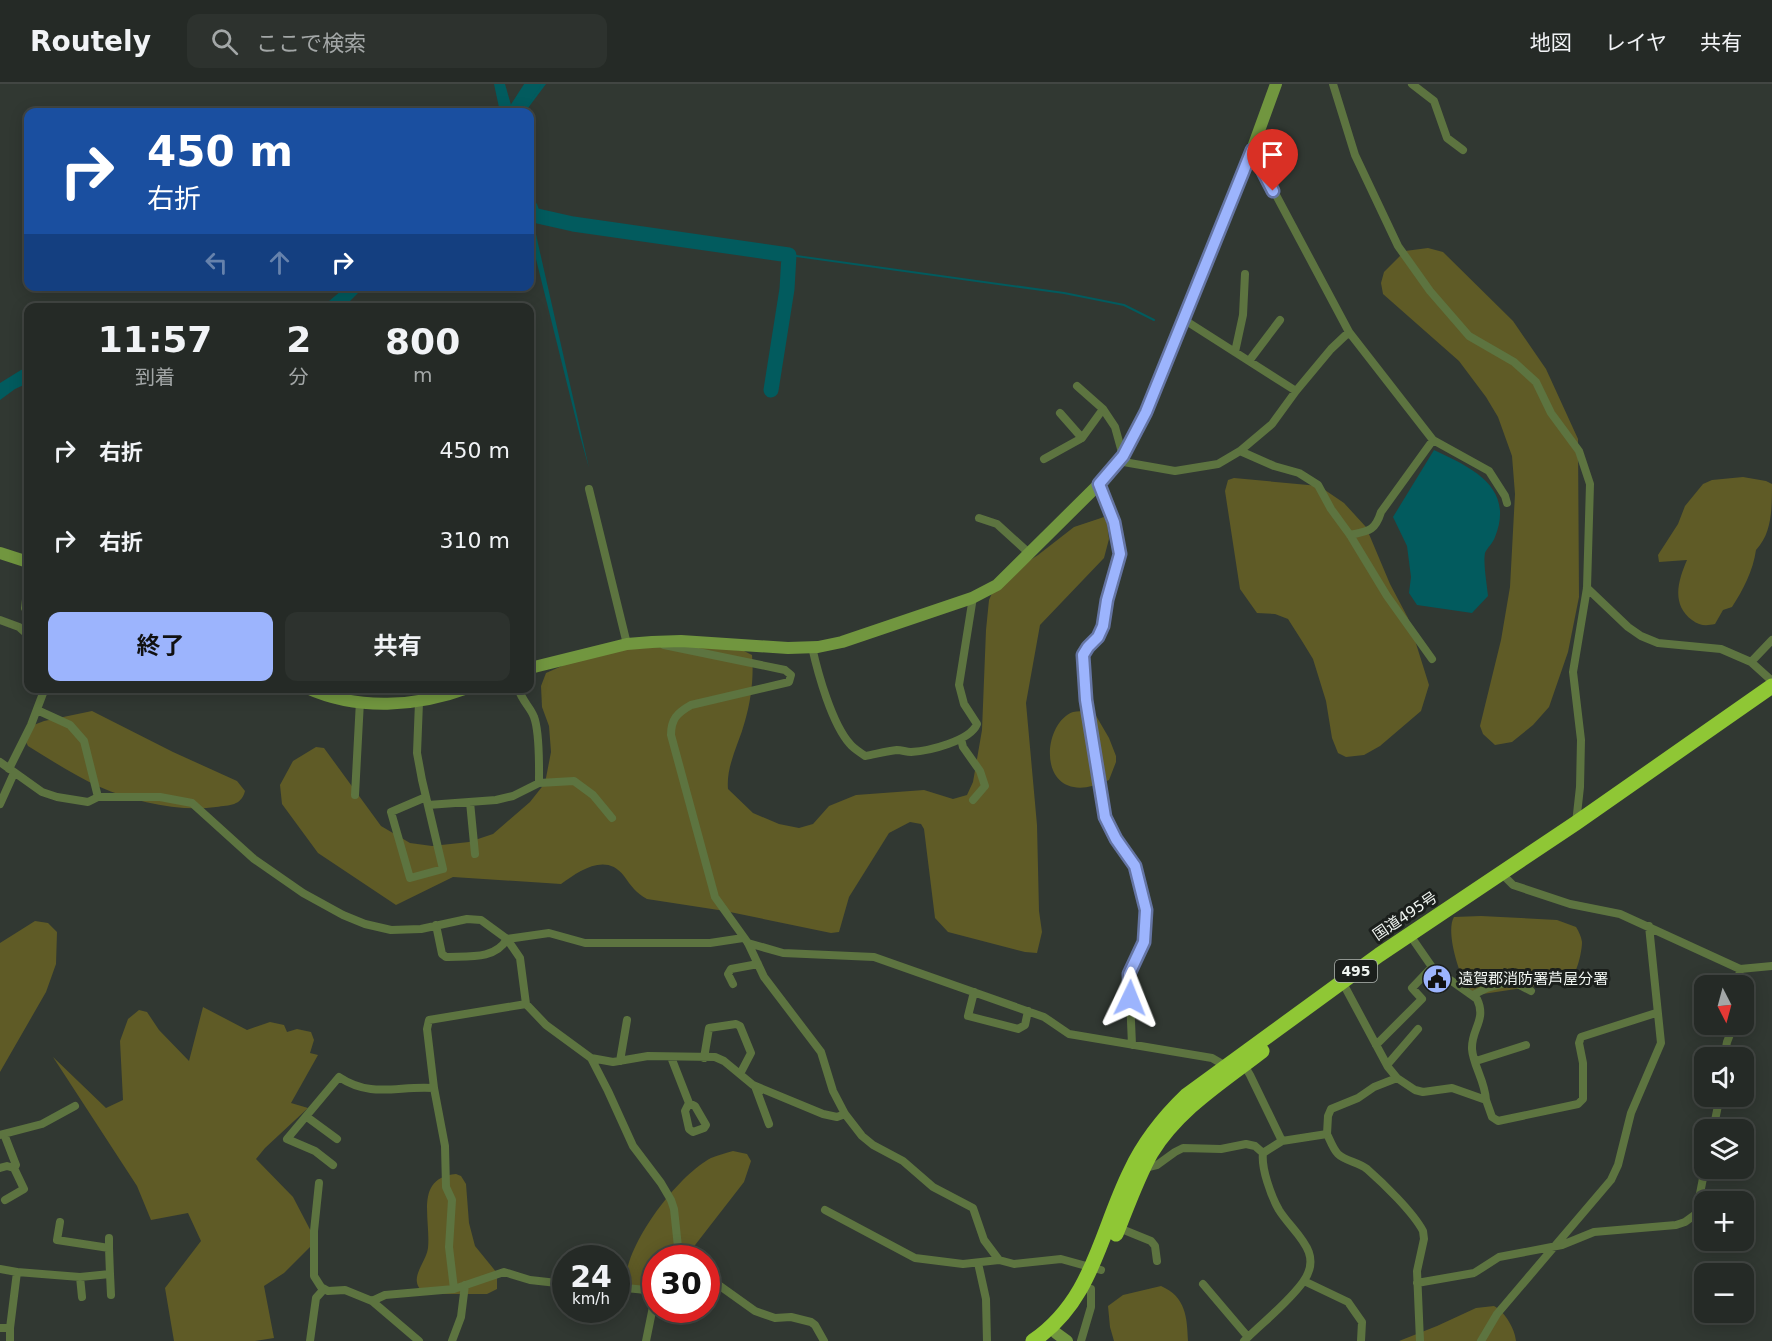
<!DOCTYPE html>
<html lang="ja">
<meta charset="utf-8">
<style>
:root{--surface:#252a26;--page:#2d322e;--text:#f1f3f6;--muted:#a3a7a7;--line:#424643;--accent:#9cb4fd}
body{margin:0;font-family:"DejaVu Sans","Noto Sans JP",sans-serif;background:var(--page);color:var(--text);height:100vh;display:flex;flex-direction:column;font-size:22px;white-space:nowrap}
*{box-sizing:border-box;margin:0}
p{font-size:20px;color:var(--muted)}
.icon{flex:none;width:33px;height:33px;fill:none;stroke:currentColor;stroke-width:2;stroke-linecap:round;stroke-linejoin:round}
.map{position:relative;flex:1;overflow:hidden}
.sheet{position:absolute;left:24px;top:219px;width:510px;height:390px;display:flex;flex-direction:column;background:var(--surface);border-radius:12px;box-shadow:0 3px 15px #0003,0 0 0 2px var(--line)}
.sheet>*{flex:none}
.top-card{position:absolute;left:24px;top:24px;width:510px;height:183px;border-radius:12px;box-shadow:0 3px 15px #0003,0 0 0 2px var(--line);background:#1a4fa0;color:#fff;overflow:hidden}
.needle{width:39px;rotate:174deg}
.fabs{position:absolute;left:1694px;top:891px;display:grid;gap:12px}
.fabs a{display:grid;place-items:center;width:60px;height:60px;border-radius:12px;background:var(--surface);box-shadow:0 3px 15px #0003,0 0 0 2px var(--line);font-size:30px}
.speed{position:absolute;left:552px;top:1161px;display:flex;gap:12px;font-size:30px;font-weight:700;text-align:center}
.speed>*{display:grid;place-content:center;width:78px;height:78px;border-radius:50%;background:var(--surface);box-shadow:0 3px 15px #0003,0 0 0 2px var(--line);line-height:1}
.speed small{font-size:15px;font-weight:400}
.speed .limit{border:9px solid #d22;background:#fff;color:#111}
.pin{position:absolute;display:grid;place-items:center;width:51px;height:51px;color:#fff;margin:-62px -26px;border-radius:50% 50% 50% 0;rotate:-45deg;box-shadow:0 0 6px #0007}
.pin .icon{rotate:45deg}
.me{position:absolute;width:66px;margin:-33px;rotate:2deg;stroke-linejoin:round;filter:drop-shadow(0 0 4px #0008)}
.turn{display:flex;align-items:center;gap:21px;height:126px;padding:0 24px;font-size:27px}
.turn .icon{width:78px;height:78px;stroke-width:2.5}
.turn b{display:block;font-size:42px;line-height:51px}
.lanes{display:flex;align-items:center;height:57px;padding:0 24px;background:#0003;justify-content:center;gap:30px;direction:ltr}
.lanes .off{opacity:.35}
.eta{display:flex;justify-content:space-evenly;align-items:center;height:102px;text-align:center}
.eta b{font-size:36px;font-weight:700;line-height:42px}
.primary-button{display:flex;gap:12px;margin-top:auto;padding:12px 24px}
.primary-button a{flex:1;height:69px;border-radius:12px;background:var(--accent);color:#111;font-size:24px;font-weight:700;line-height:69px;text-align:center}
.primary-button a+a{background:var(--page);color:var(--text)}
ul{padding:0;list-style:none}
li{display:flex;align-items:center;gap:18px;height:90px;padding:0 24px}
li div{flex:1}
li b{display:block;font-size:22px}
li em{font-style:normal}
header{display:flex;align-items:center;gap:36px;box-sizing:border-box;height:84px;padding:0 30px;background:var(--surface);border-bottom:2px solid var(--line)}
header strong{font-size:28px}
nav{display:flex;gap:33px;margin-inline-start:auto;font-size:21px}
.search{width:420px;height:54px;background:var(--page);display:flex;align-items:center;gap:15px;box-sizing:border-box;padding:0 21px;border-radius:12px;color:var(--muted);font-size:22px}
.map>svg:first-child{display:block}
</style>
<header>
<strong>Routely</strong>
<div class="search"><svg class="icon" aria-label="search" viewBox="0 0 24 24"><circle cx="10" cy="10" r="6"/><path d="M15 15l6 6"/></svg>ここで検索</div>
<nav><a>地図</a><a>レイヤ</a><a>共有</a></nav>
</header>
<div class="map">
<svg width="1772" height="1257" viewBox="0 0 1772 1257">
<rect width="100%" height="100%" fill="#313832"/>
<path fill="#5f5b26" d="M1428,164l15,4 70,69 33,48 32,70 1,158 -11,55 -19,55 -16,18 -21,17 -17,3 -12,-11 -3,-8 21,-86 9,-53 5,-93 -3,-38 -14,-39 -12,-20 -27,-36 -76,-67 -2,-11 3,-11 21,-21z
M1743,393l23,4 6,3c0,25 0,49 -16,66 -3,21 -13,40 -24,57l-9,3 -8,14c-9,2 -15,2 -23,-4 -21,-16 -14,-39 -5,-60l-28,2 -1,-7 20,-31 7,-18 18,-22 9,-4z
M1234,394l85,8 25,17 22,24 24,57 18,34 21,67 -8,26 -41,35 -16,9 -18,2 -8,-4 -6,-15 -6,-37 -13,-42 -11,-18 -14,-22 -13,-5 -18,-1 -17,-24 -15,-98 3,-11z
M1104,433l3,6 2,16 -5,19 -64,67 -14,78 11,122 2,86 3,21 -5,21 -12,-1 -77,-20 -13,-14 -11,-89 -3,-5 -11,-2 -21,11 -40,64 -10,35 -8,1 -106,-22 -78,-12c-11,-6 -16,-13 -23,-23 -18,-24 -45,-5 -63,8l-108,-7 -57,28 -78,-52 -36,-49 -2,-19 13,-24 23,-14 8,1 57,78 29,17 22,3 37,-4 24,-8 37,-32 15,-19 6,-31 -2,-26 -7,-19 -1,-21 5,-13 52,-23 99,-4 47,5 8,4c2,22 -1,45 -7,66 -6,23 -19,44 -17,68l25,24 26,11 20,4 14,-4 16,-18 27,-11 68,-5 29,9 14,-4 6,-13 9,-52 4,-100 3,-30 8,-18 41,-27 36,-28z
M92,627l81,41 64,29 8,10c-4,15 -15,14 -29,16 -36,5 -82,-5 -116,-20 -25,-11 -49,-27 -72,-41l-4,-8 2,-10 18,-7z
M1087,627l8,3 14,24 7,18v6l-7,18c-73,34 -70,-56 -36,-68 4,-1 10,-1 14,-1z
M1481,832l76,4 19,7c3,5 5,9 6,15 0,10 -5,32 -13,39l-93,14c-4,-4 -10,-9 -12,-14 -7,-14 -18,-51 -10,-64z
M35,837l13,2 9,9 -1,32 -10,28 -46,80v-129z
M203,923l44,23 23,-8 14,3 3,7 10,-3 14,3 3,8 -4,13 8,2 -27,48 17,5 -43,40 -9,11 37,38 23,44 -32,32 -20,13 10,52 -19,3h-81l-9,-53 36,-47 -13,-28 -37,7 -14,-34 -84,-129 53,51 17,-8 -3,-59 8,-22 11,-9 8,2 12,18 30,31z
M733,1067l14,3 4,7 -7,21 -59,76h-29l-1,28 -6,3 -23,-5c-3,-37 52,-109 85,-126 7,-3 15,-5 22,-7z
M456,1090l5,2 5,8 3,39 6,23 22,27v16l-10,5h-61c-21,-13 0,-30 2,-46 3,-29 -14,-70 28,-74z
M1161,1202c25,11 26,31 27,55h-74l-4,-14 -2,-21 15,-11z
M1494,1222c11,6 21,23 22,35h-117l38,-15 39,-18z"/>
<path fill="#025b5e" d="M494,0h11l8,28h-13z
M530,0h16l-21,28h-6l-2,-10z
M530,106l6,24 -3,6 6,28 50,220 -9,-32 -50,-201z
M347,202l17,1 -20,20h-45l30,-6z
M28,283v16l-13,6 -15,11v-17l21,-13z
M1434,366c38,18 81,37 61,87 -2,6 -8,11 -10,16 -2,10 2,32 3,43l-16,17 -55,-8 -8,-12 2,-16 -4,-31 -14,-29z"/>
<g fill="none" stroke-linecap="round" stroke-linejoin="round">
<path stroke="#025b5e" stroke-width="2" d="M789,171l275,38 60,12 30,15"/>
<path stroke="#025b5e" stroke-width="15" d="M515,28l18,-28
M530,123l3,8 40,9 216,31 -2,34 -16,101"/>
<path stroke="#5d7440" stroke-width="8" d="M1333,0l22,71 43,91 32,45 39,45 45,26 22,20 15,31 28,38 11,33 -3,104 -14,84 8,68 -1,47 -4,36
M1412,0l22,17 13,37 16,12
M1252,66l97,182 84,108 56,31 16,25 2,7
M1183,235l113,72
M1235,268l8,-37 2,-41
M1249,277l31,-41
M1077,302l26,23 12,18 8,29
M1060,329l22,25
M1240,367l34,15 25,7 19,12 13,24 19,26 37,61 45,63
M1044,375l38,-21 21,-29
M1118,377l57,10 43,-7 22,-13 32,-27 24,-33 35,-42 18,-17
M1099,400l15,37 6,33 -13,46 -4,26 -5,11 -10,10 -5,8 3,45 19,117 11,22 19,27 11,45 -2,31 -15,32 3,71
M589,405l38,155
M979,434l18,6 33,30
M1350,451c19,-4 25,-4 31,-23l52,-72
M28,498l-3,26h3
M1587,504l41,39 13,9 17,7 63,6 30,13 21,19
M0,536l19,7 9,8
M664,561l121,25 6,5 -2,7 -98,23c-14,8 -20,14 -20,30l44,162 33,46 16,34 57,75 12,39 12,23 17,22 11,9 30,16 30,26 40,21 11,32 15,20 15,4 47,-5 40,11
M812,563c6,27 20,77 38,97 4,5 10,8 15,12 11,-2 22,-5 32,-6 5,0 9,2 14,2 18,-1 59,-11 66,-28l-13,-20 -5,-19 14,-88
M1751,578l21,-22
M518,604c4,13 13,20 16,29 6,16 5,49 5,66
M419,618l-2,51 5,27 21,89 -33,9 -19,-66 35,-15
M37,626l33,15 14,16 14,56
M961,655l2,8 17,24 5,15 -12,14
M0,678l42,30 15,5 31,5 10,-5h62l32,6 62,56 49,34 40,22 22,9 26,6 30,-1 46,-10 14,1 26,19 13,19 6,46 20,21 45,33 22,4 35,-6 67,1 9,4 29,24 70,29 14,3 8,-3
M9,685l22,-44 14,-37
M355,711l5,-94
M470,718l5,52
M0,720l14,-31
M428,721l68,-5 17,-4 26,-13 35,-2 19,14 19,23
M1506,794l7,7 57,19 50,10 120,55 32,-3
M436,841l6,29 4,3c22,-1 49,3 61,-18l42,-6 36,10h125l33,-5
M1414,857l18,26 45,32c10,21 -6,30 -5,50 1,16 13,32 14,51
M748,859l35,10 91,4 170,60 25,17 143,24 12,7h4
M733,900l-5,-10 3,-5 27,-5
M1738,902l2,-17
M1345,903l43,80 9,11 18,12 8,2 29,-4 34,12 6,17 6,4 80,-17 5,-5v-36l-4,-20 2,-6 75,-24
M974,908l-6,24 50,13 7,-4 3,-14
M1473,911l14,-7 25,-7 19,10
M1376,961l46,-46 -10,-11 20,-21
M671,973l18,46 6,3 11,19 -2,3 -11,4 -4,-3 -4,-18 4,-8
M591,974l17,33 25,55 28,37 10,17 3,9 4,38 6,11
M704,974l5,-30 27,-4 4,2 11,27 -11,21
M1724,974l3,-16 7,-18
M620,977l7,-41
M1476,977l50,-16
M1241,981h3l6,10 32,66
M1387,981l31,-36
M755,1002l14,38
M307,1033l30,22
M1713,1046l7,-34
M4,1050l12,31 -2,3
M1327,1050l1,-18 3,-7 27,-11 16,-11 23,-9
M0,1051l42,-11 33,-18
M333,1081l-18,-14 -28,-12 52,-62c33,22 60,8 95,11
M0,1084l7,-2 7,2 10,21 -19,11
M1144,1084l13,-3 18,-13 8,-4 38,1 25,-5 9,2 8,7
M319,1099l-5,48v45l7,11 7,4 17,-1 27,11 47,40
M825,1126l90,48 48,6 36,-4
M60,1138l-3,18 52,8 1,26
M1119,1144l32,13 4,5 2,15
M109,1154v10
M978,1179l8,36 1,42
M0,1185l17,3 -7,56v13
M17,1188l63,5 30,-3 1,21
M706,1192l49,35 20,7 16,-1 20,5 4,3 9,16
M80,1193l2,20
M1304,1197l44,21 14,20 -1,19
M1417,1199l57,-10 25,-16 63,-12 32,-13 82,-7 9,-3 11,-8 9,-46
M1203,1200l45,53
M616,1203l40,4
M454,1205l-5,-42 3,-47 -6,-13 -1,-41 -11,-58 -7,-59 2,-9 97,-16
M372,1217l13,-6 69,-6 50,-17 26,8 36,4
M0,1244h10
M310,1257l6,-43 8,-9
M452,1257l9,-24 4,-32
M646,1257l10,-49
M1081,1257l10,-34v-18
M1244,1257c19,-19 43,-37 59,-59 22,-30 -10,-49 -24,-72 -8,-14 -18,-42 -16,-57l19,-12 45,-7c3,6 6,15 11,20 7,7 20,8 29,15 16,14 46,43 56,62l1,8 -7,32 3,70
M1481,1257l16,-27 114,-134 7,-15 13,-52 30,-70 -12,-117"/>
<path stroke="#71963f" stroke-width="12" d="M0,469l28,9
M530,584l97,-24 25,-2 29,-1 107,7 30,-1 24,-5 130,-44 25,-13 102,-101 24,-28 23,-44 106,-262 24,-66
M307,604c51,23 110,19 161,0
M1056,1249l11,8"/>
<path stroke="#8fc735" stroke-width="15" d="M1116,1150c11,-27 21,-56 35,-81 27,-44 71,-71 111,-102
M1033,1257c60,-41 67,-108 97,-169 14,-30 33,-54 57,-77l192,-140 197,-132 196,-137"/>
</g>
<g fill="none" stroke-linecap="round" stroke-linejoin="round">
<g stroke="#6575a4" stroke-width="15">
<path id="route" d="M1130,914l-1,-24 15,-32 2,-32 -11,-44 -19,-27 -11,-22 -19,-117 -3,-45 5,-8 10,-10 5,-11 4,-26 13,-46 -6,-32 -15,-38 24,-28 23,-44 106,-262 21,41"/>
</g>
<use href="#route" stroke="#9cb4fd" stroke-width="10"/>
</g>
<defs>
<g id="civic-disc" transform="scale(1.5)"><circle r="9.5" fill="#9cb4fd" stroke="#1b1f1c"/><path d="M-.6-6.5H3V-4.5H.6V-3L4-1V1h2V6H-6V1h2V-1L-.6-3ZM-1.2 2.5V6h2.4V2.5Z" fill="#111"/></g>
</defs>
<g fill-rule="evenodd">
<use href="#civic-disc" x="1437" y="895"/>
</g>
<g text-anchor="middle" dominant-baseline="central" stroke-width="6" stroke-linejoin="round" paint-order="stroke">
<rect fill="#1b1f1c" stroke="#b0b5b1" stroke-width="1.5" x="1335" y="876" width="42" height="22" rx="4.5"/>
<g font-size="14" font-weight="bold" fill="#f0f5f1">
<text x="1356" y="887">495</text>
</g>
<g font-size="15" fill="#f0f5f1" stroke="#1b1f1c">
<text transform="translate(1405 832) rotate(-34)">国道495号</text>
</g>
<g font-size="15" fill="#f0f5f1" stroke="#1b1f1c" text-anchor="start">
<text x="1458" y="895">遠賀郡消防署芦屋分署</text>
</g>
</g>
</svg>
<div class="fabs">
<a><svg class="needle" viewBox="-14 -14 28 28"><path d="M0-13l5 13h-10z" fill="#e53935"/><path d="M0 13l5-13h-10z" fill="#a3a7a7"/></svg></a>
<a><svg class="icon" aria-label="sound" viewBox="0 0 24 24"><path d="M4 9h4l5-4v14l-5-4H4zM17 9q2 3 0 6"/></svg></a>
<a><svg class="icon" aria-label="layers" viewBox="0 0 24 24"><path d="M12 4l9 5-9 5-9-5zM3 14l9 5 9-5"/></svg></a>
<a>+</a>
<a>−</a>
</div>
<div class="speed"><div>24<small>km/h</small></div><div class="limit">30</div></div>
<div class="pin" style="left:1273px;top:107px;background:#d93025"><svg class="icon" aria-label="arrive" viewBox="0 0 24 24"><path d="M6 21V4h12l-3 4 3 4H6"/></svg></div>
<svg class="me" style="left:1130px;top:914px" viewBox="-20 -20 40 40"><path d="M0-17L14 15 0 8-14 15z" fill="#9cb4fd" stroke="#fff" stroke-width="4"/></svg>
<div class="top-card">
<div class="turn"><svg class="icon" aria-label="right" viewBox="0 0 24 24"><path d="M7 20v-9h11M14 6l5 5-5 5"/></svg><div><b>450 m</b>右折</div></div>
<div class="lanes"><svg class="icon off" aria-label="left" viewBox="0 0 24 24"><path d="M17 20v-9H6M10 6l-5 5 5 5"/></svg><svg class="icon off" aria-label="ahead" viewBox="0 0 24 24"><path d="M12 20V5M6 11l6-6 6 6"/></svg><svg class="icon" aria-label="right" viewBox="0 0 24 24"><path d="M7 20v-9h11M14 6l5 5-5 5"/></svg></div>
</div>
<section class="sheet">
<div class="eta">
<div><b>11:57</b><p>到着</p></div>
<div><b>2</b><p>分</p></div>
<div><b>800</b><p>m</p></div>
</div>
<ul>
<li><svg class="icon" aria-label="right" viewBox="0 0 24 24"><path d="M7 20v-9h11M14 6l5 5-5 5"/></svg><div><b>右折</b></div><em>450 m</em></li>
<li><svg class="icon" aria-label="right" viewBox="0 0 24 24"><path d="M7 20v-9h11M14 6l5 5-5 5"/></svg><div><b>右折</b></div><em>310 m</em></li>
</ul>
<div class="primary-button"><a>終了</a><a>共有</a></div>
</section>
</div>
